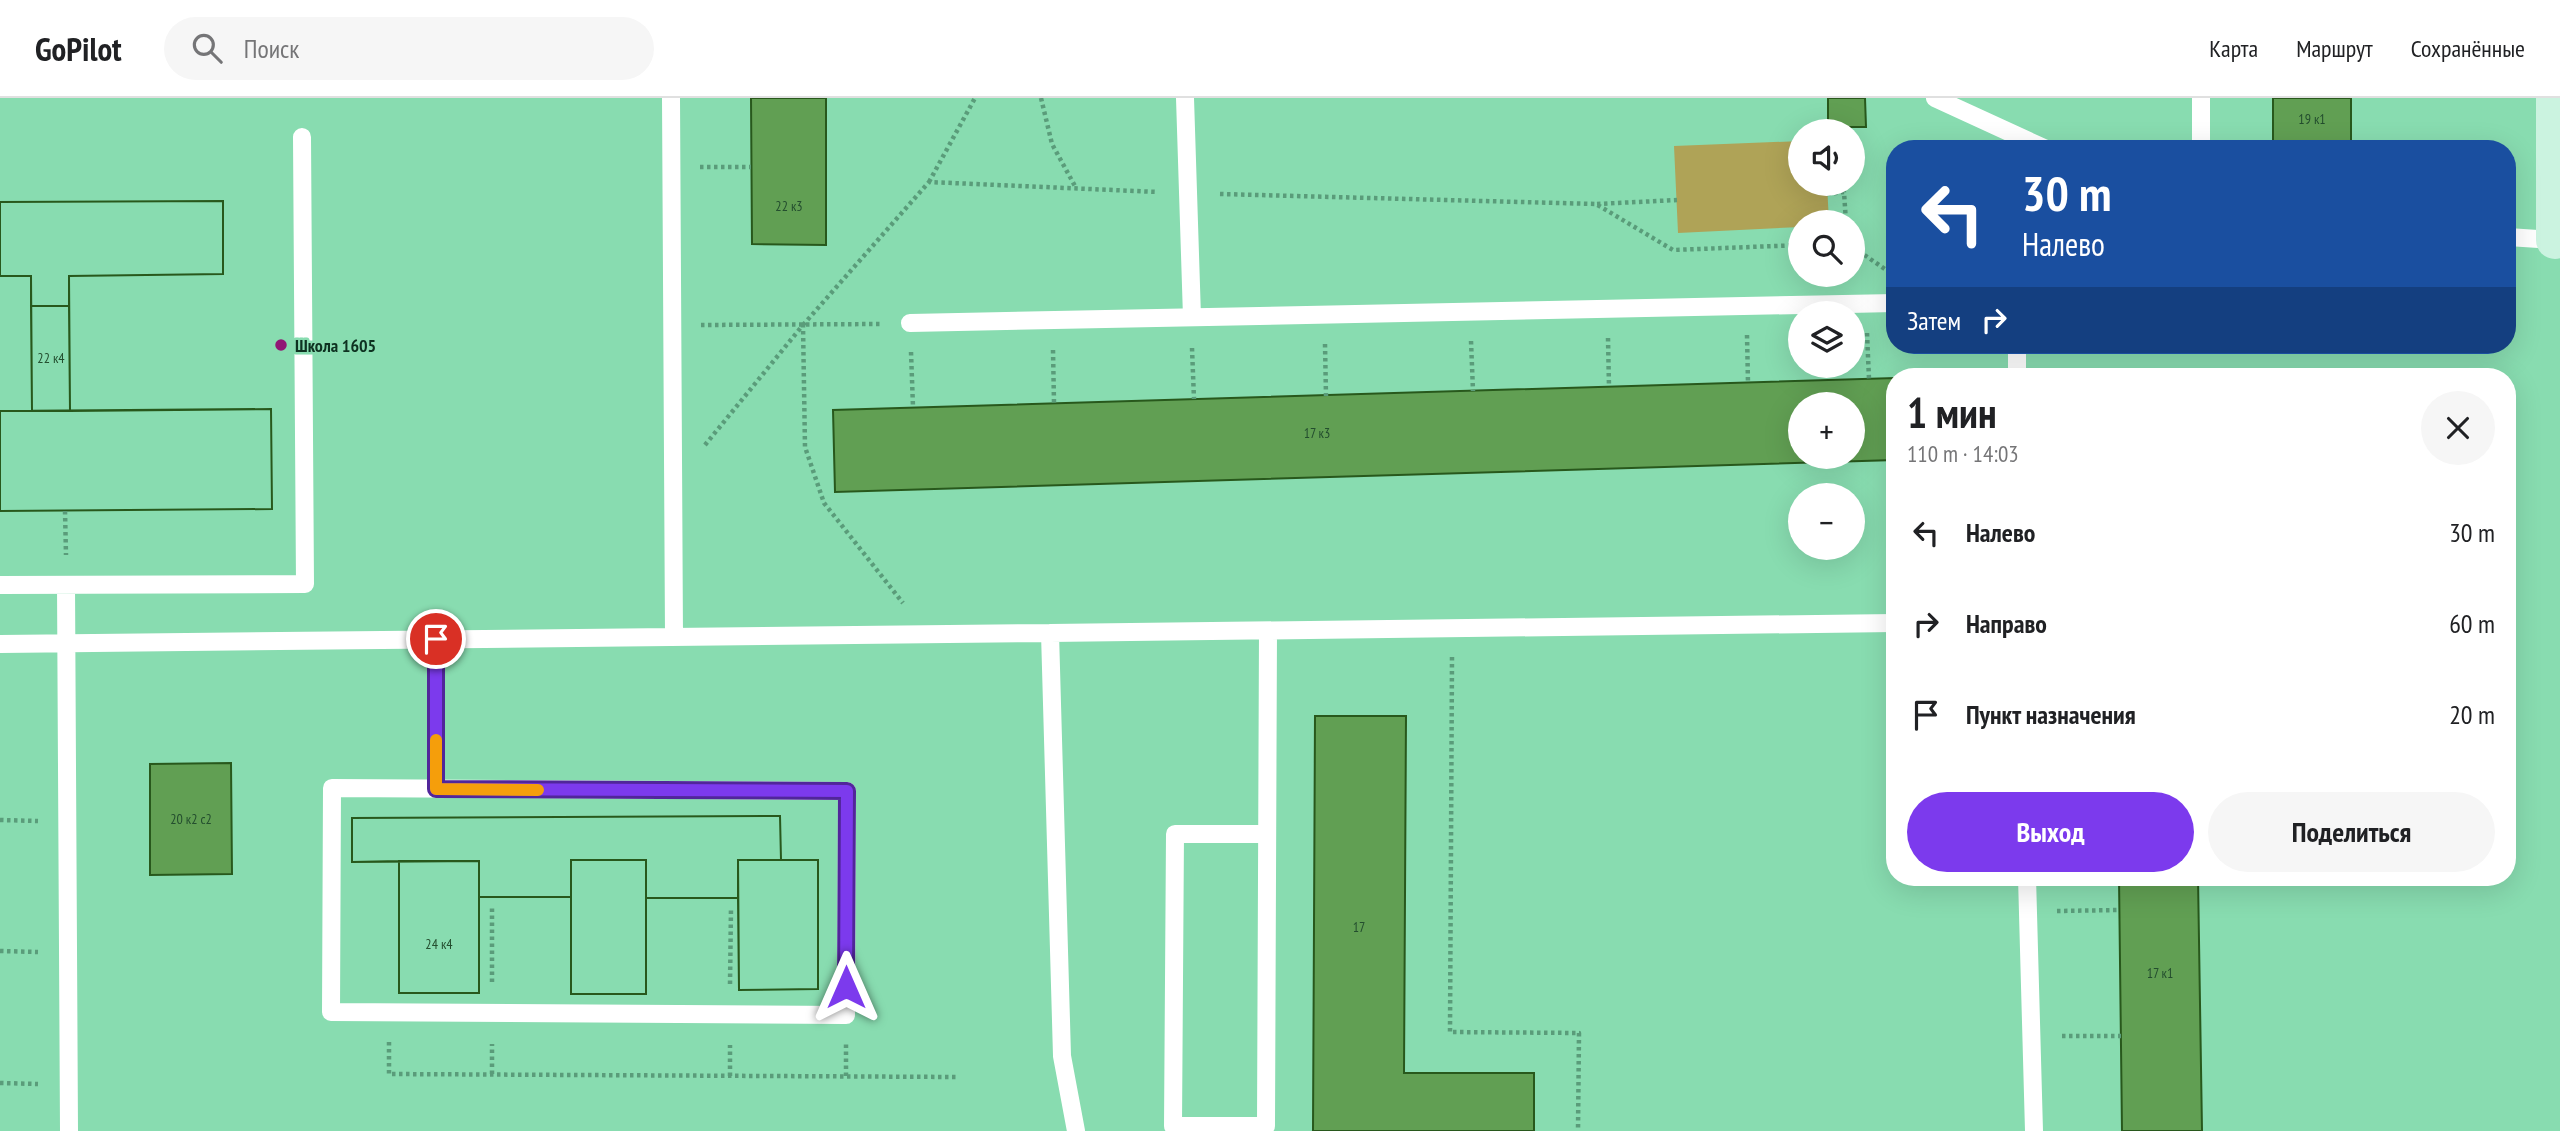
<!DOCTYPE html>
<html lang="ru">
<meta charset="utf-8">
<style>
:root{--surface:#fff;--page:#f6f6f6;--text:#202124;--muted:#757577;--line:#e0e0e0;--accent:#7c3aed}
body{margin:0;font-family:"PT Sans Narrow",sans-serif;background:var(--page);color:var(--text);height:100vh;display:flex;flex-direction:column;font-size:26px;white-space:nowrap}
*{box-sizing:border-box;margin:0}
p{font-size:23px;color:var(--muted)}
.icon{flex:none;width:38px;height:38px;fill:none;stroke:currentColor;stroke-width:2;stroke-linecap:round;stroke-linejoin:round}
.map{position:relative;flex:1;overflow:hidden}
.sheet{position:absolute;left:1886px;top:270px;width:630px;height:518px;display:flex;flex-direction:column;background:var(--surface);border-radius:28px;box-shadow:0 7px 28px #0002}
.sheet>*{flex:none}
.guide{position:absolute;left:1886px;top:42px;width:630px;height:214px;border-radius:28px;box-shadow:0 7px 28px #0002;background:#1a4fa0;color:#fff;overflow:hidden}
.fabs{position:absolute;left:1788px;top:21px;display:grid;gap:14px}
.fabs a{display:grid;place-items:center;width:77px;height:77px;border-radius:50%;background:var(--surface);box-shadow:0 7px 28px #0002;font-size:35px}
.pin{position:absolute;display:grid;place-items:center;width:60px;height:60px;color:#fff;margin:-30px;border:4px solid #fff;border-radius:50%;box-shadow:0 2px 7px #0007}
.me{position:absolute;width:77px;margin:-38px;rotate:0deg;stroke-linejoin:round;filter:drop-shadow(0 0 5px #0008)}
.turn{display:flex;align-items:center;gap:24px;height:147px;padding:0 21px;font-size:32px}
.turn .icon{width:91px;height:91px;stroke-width:2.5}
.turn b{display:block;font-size:49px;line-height:60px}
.then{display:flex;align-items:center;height:66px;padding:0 21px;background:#0003;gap:14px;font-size:26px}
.round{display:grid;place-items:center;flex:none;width:74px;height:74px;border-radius:37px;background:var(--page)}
.head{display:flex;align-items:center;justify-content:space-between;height:119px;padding:0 21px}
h1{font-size:42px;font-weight:700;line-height:52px}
.cta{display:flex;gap:14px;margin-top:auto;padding:14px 21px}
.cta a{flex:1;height:80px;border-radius:42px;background:var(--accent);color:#fff;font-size:28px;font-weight:700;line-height:80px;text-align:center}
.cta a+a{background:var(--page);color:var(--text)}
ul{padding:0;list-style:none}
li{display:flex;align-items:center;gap:21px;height:91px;padding:0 21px}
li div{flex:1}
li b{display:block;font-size:26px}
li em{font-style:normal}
header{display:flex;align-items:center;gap:42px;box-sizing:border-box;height:98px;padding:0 35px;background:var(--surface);border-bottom:2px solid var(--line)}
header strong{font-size:33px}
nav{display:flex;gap:38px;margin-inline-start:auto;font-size:24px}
.search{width:490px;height:63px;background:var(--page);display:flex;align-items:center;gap:18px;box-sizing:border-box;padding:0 24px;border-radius:38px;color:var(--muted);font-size:26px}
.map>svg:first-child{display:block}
</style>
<header>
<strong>GoPilot</strong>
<div class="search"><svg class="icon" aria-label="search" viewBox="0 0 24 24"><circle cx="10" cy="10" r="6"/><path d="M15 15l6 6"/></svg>Поиск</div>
<nav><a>Карта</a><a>Маршрут</a><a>Сохранённые</a></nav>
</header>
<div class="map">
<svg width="2560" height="1033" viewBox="0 0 2560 1033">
<rect width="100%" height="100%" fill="#88dcb0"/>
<path fill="#afa357" d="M1801,43v43h26l2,38h-28v5l-123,6 -4,-87z"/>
<path fill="#619f53" stroke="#28581c" stroke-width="2" fill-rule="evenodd" d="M751,0h75v147l-74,-1z
M1828,0h37l1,29h-38z
M2273,0h78v51h-64v-8h-14z
M223,103v73l-154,2v30h-38v-30h-31v-74z
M223,103v73l-154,2 1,135 201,-2 1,100 -272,2v-100h32l-1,-135h-31v-74z
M31,208h38l1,105h-38z
M1895,280v82l-1060,32 -2,-82zM1801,306h52v53h-52z
M271,311l1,100 -272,2v-100z
M1315,618h91l-2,357h130v58h-221z
M231,665l1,111 -82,1v-111z
M780,718l1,44h37v129l-79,1 -1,-92h-92v96h-75v-97h-92v96h-80v-132l-47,1v-44z
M780,718l1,44h-43v38h-92v-38h-75v37h-92v-36l-127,1v-44z
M571,762h75v134h-75z
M738,762h80v129l-79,1z
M399,763h80v132h-80z
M2119,779h79l4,254h-80z"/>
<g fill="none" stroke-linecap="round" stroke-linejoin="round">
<path stroke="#5a9c7a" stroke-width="4.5" stroke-dasharray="3.5 3.5" stroke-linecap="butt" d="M1041,0l11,46 24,44
M700,69h51
M929,84l46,-84
M1220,96l376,10 77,46 128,-5
M1827,96l17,-2 2,30
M1597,106l80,-4
M1853,149l36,25
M701,227l180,-1
M803,227l126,-143 229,10
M1867,235l2,46
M1747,237l1,48
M1608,240l1,49
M1471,243l2,50
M1325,246l1,52
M1192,250l2,51
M1053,252l1,53
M911,254l2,55
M705,347l98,-120 2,122 19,56 79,100
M65,413l1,44
M1452,559l-2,375 129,1 -1,98
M0,722l38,1
M2057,813l62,-1
M0,853l38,1
M492,884v-75
M730,886l1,-77
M2062,938h59
M389,944v32l568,3
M492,976v-30
M730,978v-31
M846,978v-32
M0,985l38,1"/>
<path stroke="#fff" stroke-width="18" d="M671,0l3,539
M1185,0l7,219
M1935,0l111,51
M2201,0v51
M2508,139l47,3
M910,225l985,-20
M2017,247v31
M0,487l305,-1 -3,-447
M66,487l3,546
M1050,535l845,-10
M0,546l1050,-11 12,423 14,75
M332,690l515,3 -1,224 -515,-3z
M436,691v-150
M1267,736h-92l-2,292h93l2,-495
M2027,779l7,254"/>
<path stroke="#cbf3e0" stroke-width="38" d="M2555,0v142"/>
</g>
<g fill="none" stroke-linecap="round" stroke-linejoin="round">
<g stroke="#51269a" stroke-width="18">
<path id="route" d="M436,541v150l411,2 -1,196"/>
</g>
<use href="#route" stroke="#7c3aed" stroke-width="12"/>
<path stroke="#f59e0b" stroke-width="12" d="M436,642v49l102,1"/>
</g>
<circle fill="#911775" stroke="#88dcb0" stroke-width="2.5" cx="281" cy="247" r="7"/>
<g text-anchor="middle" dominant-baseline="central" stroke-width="5" stroke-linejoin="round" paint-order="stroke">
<g font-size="14" fill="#234d2e">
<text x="2312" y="21">19 к1</text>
<text x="789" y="108">22 к3</text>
<text x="51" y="260">22 к4</text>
<text x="1317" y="335">17 к3</text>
<text x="191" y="721">20 к2 с2</text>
<text x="1359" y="829">17</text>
<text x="439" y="846">24 к4</text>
<text x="2160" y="875">17 к1</text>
</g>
<g font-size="18" font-weight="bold" fill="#0e3221" stroke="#88dcb0" text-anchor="start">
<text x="295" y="247">Школа 1605</text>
</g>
</g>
</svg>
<div class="fabs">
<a><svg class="icon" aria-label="sound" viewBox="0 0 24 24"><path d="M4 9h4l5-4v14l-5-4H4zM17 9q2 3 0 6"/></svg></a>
<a><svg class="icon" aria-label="search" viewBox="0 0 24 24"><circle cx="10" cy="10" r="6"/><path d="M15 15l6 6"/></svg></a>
<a><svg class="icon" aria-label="layers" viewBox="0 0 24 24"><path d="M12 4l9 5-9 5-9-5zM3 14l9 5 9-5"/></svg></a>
<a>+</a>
<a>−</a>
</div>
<div class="pin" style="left:436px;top:541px;background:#d93025"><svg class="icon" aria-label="arrive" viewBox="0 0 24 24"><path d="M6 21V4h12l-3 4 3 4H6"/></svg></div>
<svg class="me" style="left:846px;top:889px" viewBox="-20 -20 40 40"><path d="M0-17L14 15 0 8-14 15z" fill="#7c3aed" stroke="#fff" stroke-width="4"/></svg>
<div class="guide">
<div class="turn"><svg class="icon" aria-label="left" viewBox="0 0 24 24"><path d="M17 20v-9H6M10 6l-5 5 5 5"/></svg><div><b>30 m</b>Налево</div></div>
<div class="then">Затем<svg class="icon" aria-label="right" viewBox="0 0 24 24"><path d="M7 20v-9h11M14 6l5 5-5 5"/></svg></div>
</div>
<section class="sheet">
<div class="head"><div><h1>1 мин</h1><p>110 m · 14:03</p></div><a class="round"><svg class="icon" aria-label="close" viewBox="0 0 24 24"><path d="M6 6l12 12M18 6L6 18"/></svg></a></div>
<ul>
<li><svg class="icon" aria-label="left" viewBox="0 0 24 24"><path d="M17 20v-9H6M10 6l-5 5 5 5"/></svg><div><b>Налево</b></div><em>30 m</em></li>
<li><svg class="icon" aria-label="right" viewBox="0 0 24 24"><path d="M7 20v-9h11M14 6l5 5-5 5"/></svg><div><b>Направо</b></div><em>60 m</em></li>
<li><svg class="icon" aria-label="arrive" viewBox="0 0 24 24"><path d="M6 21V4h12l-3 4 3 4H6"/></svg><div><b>Пункт назначения</b></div><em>20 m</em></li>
</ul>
<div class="cta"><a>Выход</a><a>Поделиться</a></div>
</section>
</div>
